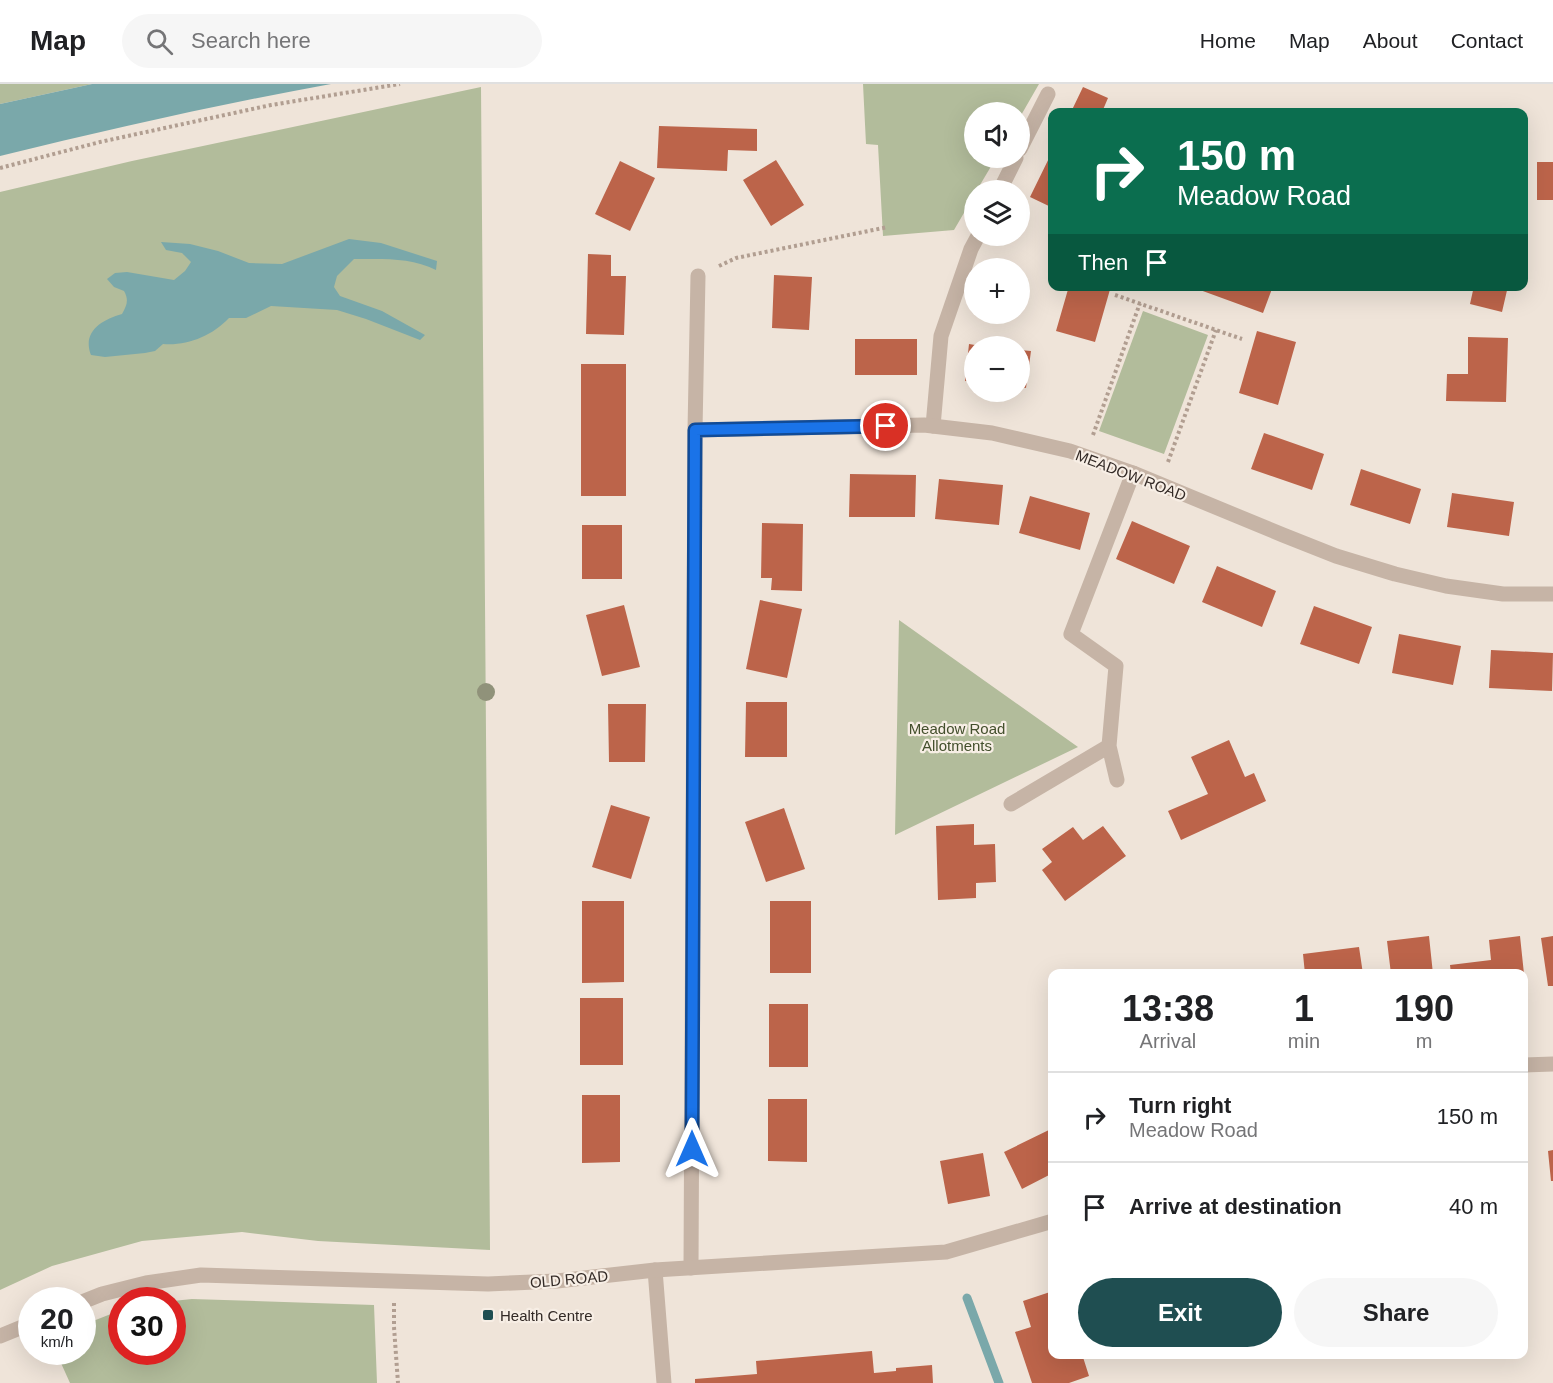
<!DOCTYPE html>
<meta charset="utf-8">
<style>
:root{--surface:#fff;--page:#f6f6f6;--text:#202124;--muted:#757577;--line:#e0e0e0;--accent:#1f4e51}
body{margin:0;font-family:Arial,sans-serif;background:var(--page);color:var(--text);height:100vh;display:flex;flex-direction:column;font-size:22px;white-space:nowrap}
*{box-sizing:border-box;margin:0}
p{font-size:20px;color:var(--muted)}
.icon{flex:none;width:33px;height:33px;fill:none;stroke:currentColor;stroke-width:2;stroke-linecap:round;stroke-linejoin:round}
.map{position:relative;flex:1;overflow:hidden}
.panel{position:absolute;left:1048px;top:885px;width:480px;height:390px;display:flex;flex-direction:column;background:var(--surface);border-radius:12px;box-shadow:0 6px 24px #0002}
.panel>*{flex:none}
.top-card{position:absolute;left:1048px;top:24px;width:480px;height:183px;border-radius:12px;box-shadow:0 6px 24px #0002;background:#0b6e4f;color:#fff;overflow:hidden}
.fabs{position:absolute;left:964px;top:18px;display:grid;gap:12px}
.fabs a{display:grid;place-items:center;width:66px;height:66px;border-radius:50%;background:var(--surface);box-shadow:0 6px 24px #0002;font-size:30px}
.speed{position:absolute;left:18px;top:1203px;display:flex;gap:12px;font-size:30px;font-weight:700;text-align:center}
.speed>*{display:grid;place-content:center;width:78px;height:78px;border-radius:50%;background:var(--surface);box-shadow:0 6px 24px #0002;line-height:1}
.speed small{font-size:15px;font-weight:400}
.speed .limit{border:9px solid #d22;background:#fff;color:#111}
.pin{position:absolute;display:grid;place-items:center;width:51px;height:51px;color:#fff;margin:-26px;border:3px solid #fff;border-radius:50%;box-shadow:0 2px 6px #0007}
.me{position:absolute;width:66px;margin:-33px;rotate:0deg;stroke-linejoin:round;filter:drop-shadow(0 0 4px #0008)}
.turn{display:flex;align-items:center;gap:21px;height:126px;padding:0 30px;font-size:27px}
.turn .icon{width:78px;height:78px;stroke-width:2.5}
.turn b{display:block;font-size:42px;line-height:51px}
.then{display:flex;align-items:center;height:57px;padding:0 30px;background:#0003;gap:12px;font-size:22px}
.eta{display:flex;justify-content:space-evenly;align-items:center;height:102px;text-align:center}
.eta b{font-size:36px;font-weight:800;line-height:42px}
.button{display:flex;gap:12px;margin-top:auto;padding:12px 30px}
.button a{flex:1;height:69px;border-radius:36px;background:var(--accent);color:#fff;font-size:24px;font-weight:800;line-height:69px;text-align:center}
.button a+a{background:var(--page);color:var(--text)}
ul{padding:0;list-style:none}
li{display:flex;align-items:center;gap:18px;height:90px;padding:0 30px;border-top:2px solid var(--line)}
li div{flex:1}
li b{display:block;font-size:22px}
li em{font-style:normal}
header{display:flex;align-items:center;gap:36px;box-sizing:border-box;height:84px;padding:0 30px;background:var(--surface);border-bottom:2px solid var(--line)}
header strong{font-size:28px}
nav{display:flex;gap:33px;margin-inline-start:auto;font-size:21px}
.search{width:420px;height:54px;background:var(--page);display:flex;align-items:center;gap:15px;box-sizing:border-box;padding:0 21px;border-radius:33px;color:var(--muted);font-size:22px}
.map>svg:first-child{display:block}
</style>
<header>
<strong>Map</strong>
<div class="search"><svg class="icon" aria-label="search" viewBox="0 0 24 24"><circle cx="10" cy="10" r="6"/><path d="M15 15l6 6"/></svg>Search here</div>
<nav><a>Home</a><a>Map</a><a>About</a><a>Contact</a></nav>
</header>
<div class="map">
<svg width="1553" height="1299" viewBox="0 0 1553 1299">
<rect width="100%" height="100%" fill="#efe4d9"/>
<path fill="#b2bc9b" d="M0,0h92l-92,20z
M863,0h176l-19,33v-5h-45v46h21l-19,32h-2v4l-21,36 -71,6 -5,-91 -12,-1z
M481,3l9,1163 -172,-9 -76,-9 -100,9 -90,25 -52,24v-1098l132,-31z
M1143,227l65,24 -44,119 -65,-23z
M899,536l179,127 -183,88z
M192,1215l182,6 3,78h-307l-14,-31h26l1,-27 38,-15 1,42h50l1,-51z"/>
<path fill="#7aa8aa" d="M92,0h239c-111,20 -221,45 -331,72v-52z
M349,155l32,4 56,18 -1,9c-25,-13 -54,-11 -82,-11l-17,17 -3,11 6,9 42,15 43,24 -5,5 -54,-21 -29,-9 -66,-4 -25,12h-17c-17,18 -42,28 -66,26l-8,7 -10,2 -40,4 -14,-2c-9,-23 10,-35 31,-41 5,-9 7,-14 2,-23l-10,-4 -7,-8 8,-6 12,-1 47,8 11,-9 6,-9 -9,-9 -16,-3 -5,-8 29,2 28,7 31,12 33,1z"/>
<g fill="none" stroke-linecap="round" stroke-linejoin="round">
<path stroke="#7aa8aa" stroke-width="9" d="M967,1214l32,85"/>
</g>
<path fill="#bc644a" d="M1083,3l25,11 -6,14h-31z
M659,42l98,3v22l-29,-1 -1,21 -70,-3z
M1053,66v58l-23,-11z
M776,76l28,45 -33,21 -28,-46z
M620,77l35,17 -25,53 -35,-17z
M1537,78h16v38h-16z
M588,170l23,1v21h15l-2,59 -38,-1z
M774,191l38,2 -3,53 -37,-2z
M1069,202h42l-16,56 -39,-11z
M1201,202h72l-10,27 -63,-23z
M1474,202h34l-6,26 -32,-8z
M1257,247l39,11 -18,63 -39,-12z
M1468,253l40,1 -2,64 -60,-1 1,-27h21z
M855,255h62v36h-62z
M969,260l6,1v37l-10,-1z
M1020,266l11,1 -5,37 -6,-1z
M581,280h45v132h-45z
M1264,349l60,21 -12,36 -61,-21z
M1361,385l60,20 -11,35 -60,-19z
M850,390l66,1 -1,42h-66z
M939,395l64,6 -4,40 -64,-6z
M1452,409l62,9 -5,34 -62,-9z
M1030,412l60,17 -10,37 -61,-17z
M1132,437l58,25 -16,38 -58,-25z
M762,439l41,1 -1,67 -31,-1 1,-12h-11z
M582,441h40v54h-40z
M1217,482l59,25 -14,36 -60,-25z
M760,516l42,9 -15,69 -41,-9z
M624,521l16,62 -38,9 -16,-61z
M1314,522l58,21 -13,37 -59,-20z
M1399,550l62,12 -8,39 -61,-12z
M1491,566l62,3 -1,38 -63,-3z
M746,618h41v55h-42z
M608,620h38l-1,58h-36z
M1229,656l16,37 9,-4 12,28 -85,39 -13,-29 40,-17 -17,-37z
M611,721l39,12 -19,62 -39,-12z
M784,724l21,61 -39,13 -21,-60z
M974,740v21l21,-1 1,38 -20,1v15l-38,2 -2,-74z
M1103,742l23,30 -61,45 -23,-31 10,-8 -10,-13 31,-22 10,13z
M582,817h42v81l-42,1z
M770,817h41v72h-41z
M1429,852l4,38h-42l-4,-33z
M1520,852l4,38h-73l-1,-9 41,-5 -2,-20z
M1553,852v50h-5l-7,-48z
M1359,863l4,27h-58l-2,-20z
M580,914h43v67h-43z
M769,920h39v63h-39z
M582,1011h38v67l-38,1z
M768,1015h39v63l-39,-1z
M1053,1044v45l-31,16 -18,-37z
M1553,1066v31h-2l-3,-30z
M983,1069l7,43 -42,8 -8,-43z
M1053,1207v63h29l7,22 -20,7h-37l-17,-51 16,-5 -8,-26z
M872,1267l2,22 22,-2v-3l36,-3 1,18h-238v-4l62,-5 -1,-13z"/>
<g fill="none" stroke-linecap="round" stroke-linejoin="round">
<path stroke="#b19e91" stroke-width="4" stroke-dasharray="3 3" stroke-linecap="butt" d="M0,84l100,-26 171,-37 129,-21
M719,182l17,-8 152,-31
M1115,211l127,44
M1093,351l47,-132
M1168,378l48,-132
M394,1219v24l4,56"/>
<path stroke="#c6b4a6" stroke-width="15" d="M1020,65l28,-55
M1000,106l16,-32
M933,342l8,-90 30,-87 7,-13
M1117,696l-8,-34 7,-80 -45,-32 62,-161
M1011,720l98,-58
M655,1186l9,113"/>
<path stroke="#c6b4a6" stroke-width="15" d="M695,346l229,-5 68,8 78,18 63,22 150,62 53,21 59,18 51,12 57,8h50
M691,1184l4,-838 3,-154"/>
<path stroke="#c6b4a6" stroke-width="15" d="M1524,981l29,-1
M82,1218l20,-8 44,-11 55,-8 287,9 69,-3 98,-11 291,-18 107,-31
M0,1252l32,-13"/>
</g>
<circle fill="#90927a" cx="486" cy="608" r="9"/>
<g fill="none" stroke-linecap="round" stroke-linejoin="round">
<g stroke="#114b97" stroke-width="15">
<path id="route" d="M692,1065l3,-719 191,-4"/>
</g>
<use href="#route" stroke="#1a73e8" stroke-width="10"/>
</g>
<rect fill="#1f4e51" stroke="#f7eee5" stroke-width="2" x="482" y="1225" width="12" height="12" rx="3"/>
<g text-anchor="middle" dominant-baseline="central" stroke-width="4.5" stroke-linejoin="round" paint-order="stroke">
<g font-size="15" fill="#332a26" stroke="#f7eee5">
<text transform="translate(1131 391) rotate(21)">MEADOW ROAD</text>
<text transform="translate(569 1195) rotate(-5)">OLD ROAD</text>
</g>
<g font-size="15" fill="#434f2c" stroke="#f7eee5">
<text x="957" y="644">Meadow Road<tspan x="957" dy="17">Allotments</tspan></text>
</g>
<g font-size="15" fill="#332a26" stroke="#f7eee5" text-anchor="start">
<text x="500" y="1231">Health Centre</text>
</g>
</g>
</svg>
<div class="fabs">
<a><svg class="icon" aria-label="sound" viewBox="0 0 24 24"><path d="M4 9h4l5-4v14l-5-4H4zM17 9q2 3 0 6"/></svg></a>
<a><svg class="icon" aria-label="layers" viewBox="0 0 24 24"><path d="M12 4l9 5-9 5-9-5zM3 14l9 5 9-5"/></svg></a>
<a>+</a>
<a>−</a>
</div>
<div class="speed"><div>20<small>km/h</small></div><div class="limit">30</div></div>
<div class="pin" style="left:886px;top:342px;background:#d93025"><svg class="icon" aria-label="arrive" viewBox="0 0 24 24"><path d="M6 21V4h12l-3 4 3 4H6"/></svg></div>
<svg class="me" style="left:692px;top:1065px" viewBox="-20 -20 40 40"><path d="M0-17L14 15 0 8-14 15z" fill="#1a73e8" stroke="#fff" stroke-width="4"/></svg>
<div class="top-card">
<div class="turn"><svg class="icon" aria-label="right" viewBox="0 0 24 24"><path d="M7 20v-9h11M14 6l5 5-5 5"/></svg><div><b>150 m</b>Meadow Road</div></div>
<div class="then">Then<svg class="icon" aria-label="arrive" viewBox="0 0 24 24"><path d="M6 21V4h12l-3 4 3 4H6"/></svg></div>
</div>
<section class="panel">
<div class="eta">
<div><b>13:38</b><p>Arrival</p></div>
<div><b>1</b><p>min</p></div>
<div><b>190</b><p>m</p></div>
</div>
<ul>
<li><svg class="icon" aria-label="right" viewBox="0 0 24 24"><path d="M7 20v-9h11M14 6l5 5-5 5"/></svg><div><b>Turn right</b><p>Meadow Road</p></div><em>150 m</em></li>
<li><svg class="icon" aria-label="arrive" viewBox="0 0 24 24"><path d="M6 21V4h12l-3 4 3 4H6"/></svg><div><b>Arrive at destination</b></div><em>40 m</em></li>
</ul>
<div class="button"><a>Exit</a><a>Share</a></div>
</section>
</div>
